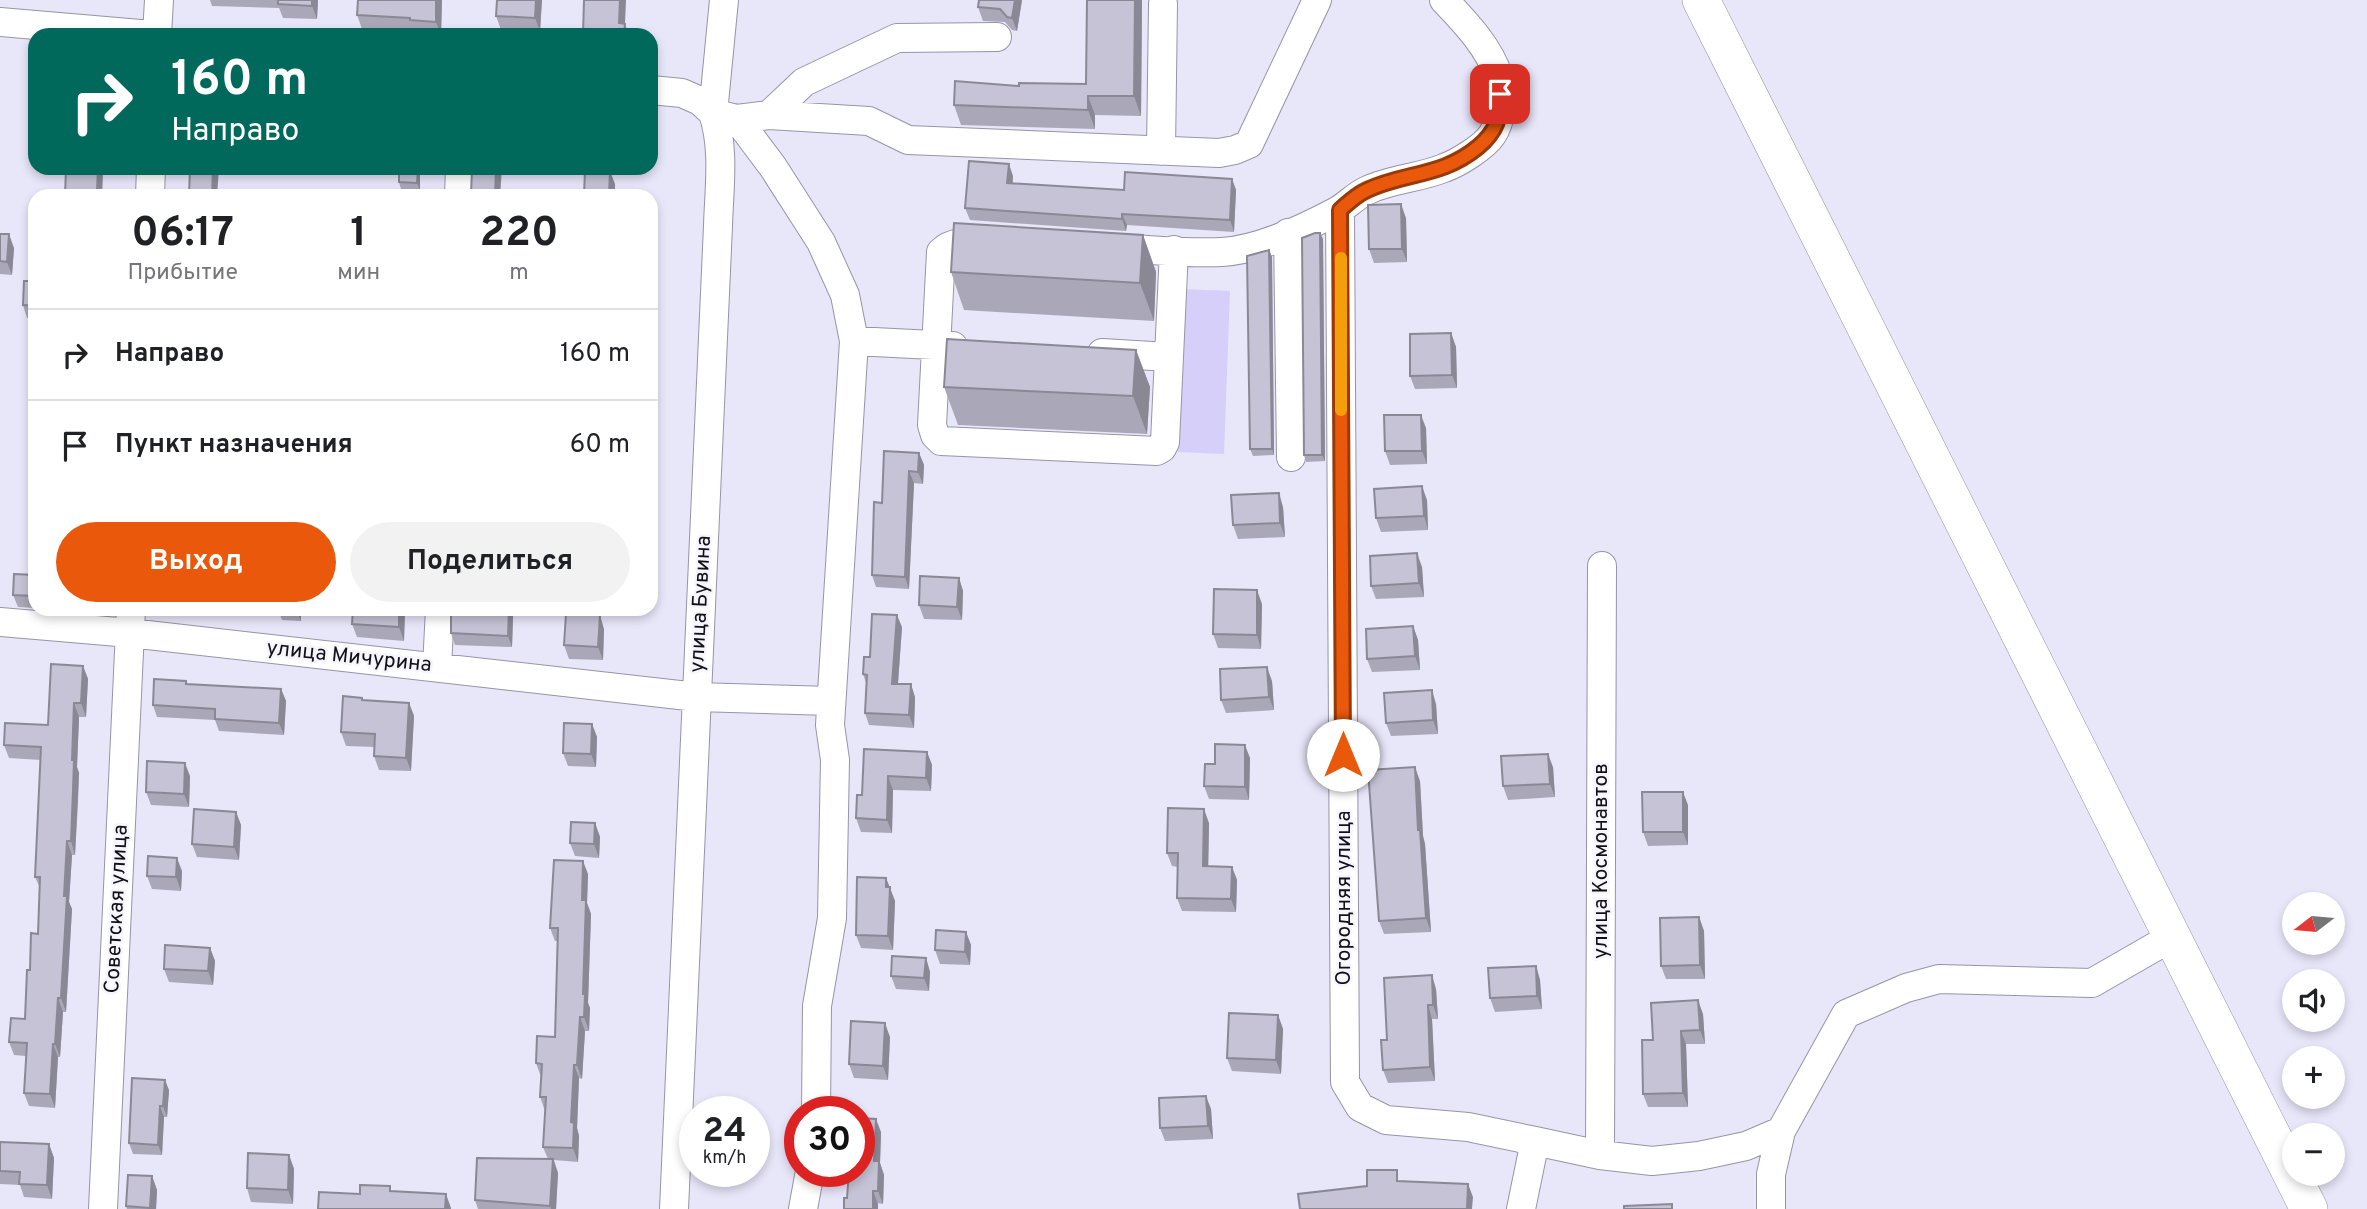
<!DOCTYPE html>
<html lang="ru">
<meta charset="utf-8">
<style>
:root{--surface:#fff;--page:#f2f2f2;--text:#202124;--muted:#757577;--line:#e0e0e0;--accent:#ea580c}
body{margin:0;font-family:Overpass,sans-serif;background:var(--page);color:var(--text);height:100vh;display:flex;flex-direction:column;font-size:26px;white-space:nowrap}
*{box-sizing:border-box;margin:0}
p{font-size:23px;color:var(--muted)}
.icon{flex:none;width:38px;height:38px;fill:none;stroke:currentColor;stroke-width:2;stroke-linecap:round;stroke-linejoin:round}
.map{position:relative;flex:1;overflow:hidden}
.panel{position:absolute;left:28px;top:189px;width:630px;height:427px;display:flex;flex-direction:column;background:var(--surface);border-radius:21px;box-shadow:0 4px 10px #0003}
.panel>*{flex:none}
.top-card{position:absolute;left:28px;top:28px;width:630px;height:147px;border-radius:21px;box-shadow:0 4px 10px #0003;background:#00695c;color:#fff;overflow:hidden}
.needle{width:46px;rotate:254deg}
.tools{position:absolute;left:2282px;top:892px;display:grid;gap:14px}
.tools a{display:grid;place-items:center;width:63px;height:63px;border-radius:50%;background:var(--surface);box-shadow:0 4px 10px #0003;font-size:35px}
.speed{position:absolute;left:679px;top:1096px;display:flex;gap:14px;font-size:35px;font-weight:700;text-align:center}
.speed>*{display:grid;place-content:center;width:91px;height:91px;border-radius:50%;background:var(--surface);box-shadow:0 4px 10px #0003;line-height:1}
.speed small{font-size:18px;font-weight:400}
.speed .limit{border:10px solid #d22;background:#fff;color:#111}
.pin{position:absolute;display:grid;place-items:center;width:60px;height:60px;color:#fff;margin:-30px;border-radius:14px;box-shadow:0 4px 10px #0006}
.me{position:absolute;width:77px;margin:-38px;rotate:0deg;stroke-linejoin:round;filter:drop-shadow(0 0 5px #0008)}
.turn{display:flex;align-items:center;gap:24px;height:147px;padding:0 28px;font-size:32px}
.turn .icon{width:91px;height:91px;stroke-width:2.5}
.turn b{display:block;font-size:49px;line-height:60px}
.eta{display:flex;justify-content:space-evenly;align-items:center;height:119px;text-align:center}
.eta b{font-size:42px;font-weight:700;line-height:49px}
.action{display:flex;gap:14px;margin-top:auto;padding:14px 28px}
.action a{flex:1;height:80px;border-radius:42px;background:var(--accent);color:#fff;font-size:28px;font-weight:700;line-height:80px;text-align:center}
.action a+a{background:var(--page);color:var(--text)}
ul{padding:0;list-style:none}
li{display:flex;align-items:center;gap:21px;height:91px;padding:0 28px;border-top:2px solid var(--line)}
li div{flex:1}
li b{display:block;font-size:26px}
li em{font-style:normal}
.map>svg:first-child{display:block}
</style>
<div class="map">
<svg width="2367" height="1209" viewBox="0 0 2367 1209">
<rect width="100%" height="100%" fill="#e8e6f9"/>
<path fill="#d5cff9" d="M1183,289l47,2 -6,163 -46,-2z"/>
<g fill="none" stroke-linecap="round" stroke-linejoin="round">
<g stroke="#9794a6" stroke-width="30">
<path id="minor" d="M0,22l152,13
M157,35l2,-35
M651,90l31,3 18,8 13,12 24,6 36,48 48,75 24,53 9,46 -24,384 5,35 -3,158 -15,88 -1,105
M769,115l35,-33 93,-44 100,-1
M737,119l32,-4 100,6 39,19 311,13 16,-3 14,-6 68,-144
M1161,151l2,-147
M150,196l1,-28
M459,196l1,-28
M1340,210l5,872 15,25 26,13 82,7 67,14
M1288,233l3,224
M990,244c-17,-1 -36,-5 -49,8l-9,173 3,10 6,6 216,10 5,-3 3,-6 9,-192
M1111,248c36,1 75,6 111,4 36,-2 83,-24 115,-41 11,-6 19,-16 31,-21 23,-11 52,-12 76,-22 14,-5 40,-21 48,-33 10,-15 12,-41 7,-57 -9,-30 -34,-56 -55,-78
M854,341l99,5
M1102,353l67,4
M0,622l130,11 567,64 134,4
M437,667l3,-58
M1600,1155l2,-589
M103,1209l28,-600
M674,1209l44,-983c1,-37 7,-77 -5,-113l11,-113
M803,1209l7,-38
M1521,1209l14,-68 65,14 52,6 47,-5 47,-10 35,-15 65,-117 60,-26 33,-9 153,4 80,-46
M1771,1209v-35l10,-43"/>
</g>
<g stroke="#9794a6" stroke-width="38">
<path id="major" d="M1701,0l608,1209"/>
</g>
<use href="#minor" stroke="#fff" stroke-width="28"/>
<use href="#major" stroke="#fff" stroke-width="37"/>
</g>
<path fill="#aaa8b8" d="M210,0h108l-1,19 -34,-1 -4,-10 -67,-2z
M442,0l-1,35 -26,-1 -1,-3 -52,-2 -5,-14z
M497,0h45l-2,31 -39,-1 -5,-14z
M979,0h43l-5,31 -5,-1 -7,-8 -22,-1 -5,-14z
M1087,0h55l-1,116 -46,-1v14l-134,-4 -7,-20 65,-19 67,-2z
M66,168h37l-1,28h-37z
M420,168v22l-19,-1 -2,-7z
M1013,176l-1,8 112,6 108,-11 4,11 -2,42 -107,-7 -1,6 -156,-11 -5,-12z
M1406,218l1,44 -33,1 -5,-14z
M0,234l14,14 -2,27 -12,-1z
M1143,235l13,37 -2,49 -190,-11 -13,-38z
M1323,239l2,222 -19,1 -2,-7z
M1269,250l3,7 2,198 -21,1 -3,-7z
M35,281v37h-8l-4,-13z
M1451,333l5,14 1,41 -42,1 -5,-13z
M1136,350l14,37 -3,47 -189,-9 -14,-38z
M1426,428l1,36 -37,1 -5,-14z
M919,453l5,12 -1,19 -9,-1 -5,106 -33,-2 -4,-12 10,-72z
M1427,500l1,30 -47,2 -5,-14z
M1283,507l2,30 -47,2 -5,-14z
M1422,567l2,30 -48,2 -5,-13z
M35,575v33l-17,-1 -5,-12z
M959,578l4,13 -1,29 -38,-1 -5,-14z
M1262,604l-1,45 -43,-1 -5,-14z
M50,609h38v3z
M176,609h32v7l-31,-2z
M278,609h23v12l-19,-1z
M405,609l-1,32 -47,-4 -5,-13z
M451,609h60l2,8 -1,30 -57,-2 -4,-12z
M1413,626l5,14 2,30 -48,2 -5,-13z
M902,627l-4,57 17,13 -1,31 -45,-3 -4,-12 1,-30 -3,-9 7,-17z
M604,629l-1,31 -34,-1 -5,-14z
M83,666l5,13 -2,38h-7l-2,50 2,6 -1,31 -3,51h-3l-3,47 3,7 -6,103h-3l-3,45h-2l-3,51 -26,-2 -5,-13 2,-37 -12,-1 -5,-13 16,-23 13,-85 2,-46 -5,-11 6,-117 -32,-2 -5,-13 44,-20z
M186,681l2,3 93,5 5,12 -2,34 -65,-4 -4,-11 -58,-3 -4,-12z
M1272,681l2,29 -48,3 -5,-13z
M362,698l1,2 46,3 5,13 -3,55 -32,-1 -5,-14 1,-9 -29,-1 -5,-14z
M1436,704l2,30 -47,2 -5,-13z
M592,724l5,13 -1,30 -28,-1 -5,-13z
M864,749l63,3 5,13 -1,26 -38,-1 -1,43 -31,-1 -5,-14 6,-23z
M1250,758l-1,42 -40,-1 -5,-13 11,-22z
M1553,767l2,30 -47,3 -5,-14z
M190,776l-1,31 -38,-2 -5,-13z
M1420,781l3,55 2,8 6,88 -47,2 -5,-13z
M1688,805v40l-40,1 -5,-14z
M236,812l5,13 -2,35 -42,-3 -5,-13z
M595,823l5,14 -1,21 -24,-2 -5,-13z
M1209,823l-1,43 24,1 5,13 -1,32 -54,-1 -5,-13 1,-31 -6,-1 -5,-13z
M182,871l-1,20 -29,-2 -5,-13z
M588,874l-1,29 4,11 -3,89 2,5 -1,23h-4l-3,48 -3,-1 -2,50 2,8 -1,26 -24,-2 4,13 -2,36h-78l-3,-9 73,-41 -5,-12 2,-36 -5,-14 1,-20 -5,-14 19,-26 3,-96h-3l-5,-13z
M886,878l9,23 -2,49 -32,-2 -5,-13z
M1699,917l5,14 1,48h-39l-5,-13z
M966,932l5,13 -1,20 -30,-1 -5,-14z
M210,948l5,13 -2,24 -44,-3 -5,-13z
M926,958l4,14 -1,19 -33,-2 -5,-13z
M1536,966l4,14 2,29 -47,3 -5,-14z
M1436,989l2,30h-6l3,62 -47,2 -5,-13 4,-30z
M1703,1014l2,30h-19l2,63h-40l-5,-13 10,-54z
M1278,1015l5,14 -2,45 -49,-3 -5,-13z
M890,1037l-2,43 -34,-2 -5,-14z
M169,1090l-2,27h-3l-2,38 -29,-1 -4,-11z
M1211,1109l2,30 -48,2 -5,-13z
M881,1132l-1,31 4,12 -1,29 -36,-6z
M0,1142l49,2 5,14 -2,41 -28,-2 -4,-12 -20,-1z
M289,1155l5,14 -1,35 -42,-2 -4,-14z
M152,1176l5,14 -1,19h-29l-1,-3z"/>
<path fill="#8b8896" d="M312,0h6l-1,19 -5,-13z
M436,0h6l-1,35 -5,-13z
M536,0h6l-2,31 -5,-13z
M620,0h6l-1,24 4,11h-5l-5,-12z
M1015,0h7l-5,31 -5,-13z
M1135,0h7l-1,116 -7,-20z
M1088,96l7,19v14l-7,-19z
M1009,164l4,12 -1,19 -5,-12z
M98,168h5l-1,28h-3l-2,-5z
M213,168h6l-2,28h-5z
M418,168h2v22l-3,-7z
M496,168h6l-2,28h-5z
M610,171l5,13v12h-6z
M1232,179l4,11 -2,42 -4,-12z
M1401,204l5,14 1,44 -5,-13z
M1122,214l5,11 -1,6 -4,-12z
M1320,233l3,6 2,222 -3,-6z
M9,234l5,14 -2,27 -5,-13z
M1143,235l13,37 -2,49 -14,-38z
M1269,250l3,7 2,198 -2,-6z
M1451,333l5,14 1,41 -5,-13z
M1136,350l14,37 -3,47 -14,-38z
M1421,415l5,13 1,36 -5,-13z
M919,453l5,12 -1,19 -5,-12z
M909,471l5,12 -5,106 -4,-12z
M1422,486l5,14 1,30 -4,-14z
M1279,493l4,14 2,30 -5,-14z
M1417,553l5,14 2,30 -5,-14z
M959,578l4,13 -1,29 -5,-13z
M1257,590l5,14 -1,45 -4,-14z
M296,609h5v12z
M399,609h6l-1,32 -5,-14z
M509,609h2l2,8 -1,30 -4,-11z
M600,615l4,14 -1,31 -5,-13z
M897,615l5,12 -5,69 -5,-12z
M1413,626l5,14 2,30 -5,-14z
M83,666l5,13 -2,38 -5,-14z
M1267,667l5,14 2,29 -5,-13z
M911,684l4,13 -1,31 -5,-13z
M281,689l5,12 -2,34 -5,-12z
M1432,690l4,14 2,30 -5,-14z
M74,703l5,14 -2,50 2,6 -4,82 -4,-14z
M409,703l5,13 -3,55 -5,-13z
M592,724l5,13 -1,30 -5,-13z
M1245,745l5,13 -1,42 -4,-13z
M927,752l5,13 -1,26 -5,-13z
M1548,754l5,13 2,30 -5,-13z
M185,763l5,13 -1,31 -5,-13z
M1415,767l5,14 3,55 2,8 6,88 -5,-14 -8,-88z
M888,776l5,14 -1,43 -5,-13z
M1683,792l5,13v40l-5,-13z
M1204,809l5,14 -1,57 -5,-14z
M236,812l5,13 -2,35 -5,-13z
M595,823l5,14 -1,21 -5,-14z
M67,841l5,14 -3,47 3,7 -6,103 -5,-14z
M177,858l5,13 -1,20 -5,-14z
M583,861l5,13 -1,29 4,11 -3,89 2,5 -1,23 -5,-14 -1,-23 -1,-94z
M1232,867l5,13 -1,32 -5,-13z
M886,878l9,23 -2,49 -5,-14z
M1699,917l5,14 1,48 -5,-14z
M966,932l5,13 -1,20 -5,-13z
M210,948l5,13 -2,24 -5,-14z
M926,958l4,14 -1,19 -5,-13z
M1536,966l4,14 2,29 -5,-13z
M1432,975l4,14 2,30 -5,-14z
M58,998l5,14 -3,45 -5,-13z
M1698,1000l5,14 2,30 -5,-14z
M1428,1005l4,14 3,62 -5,-14z
M1278,1015l5,14 -2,45 -5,-14z
M580,1017l5,14 -3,48 -5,-14z
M885,1023l5,14 -2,43 -5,-14z
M1681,1031l5,13 2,63 -5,-14z
M53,1044l5,13 -3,51 -5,-14z
M574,1065l5,13 -2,50 2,8 -1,26 -5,-14 -2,-26z
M165,1080l4,10 -2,27 -4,-11z
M1206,1096l5,13 2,30 -5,-13z
M160,1106l4,11 -2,38 -4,-10z
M876,1119l5,13 -1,31 4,12 -1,29 -5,-13 -4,-30z
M49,1144l5,14 -2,41 -5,-14z
M289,1155l5,14 -1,35 -5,-14z
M553,1159l5,14 -2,36h-5l-1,-3z
M152,1176l5,14 -1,19h-5l-1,-1z
M1468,1184l5,13 -1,12h-5z
M873,1191l5,13v5h-5z
M446,1194l5,14v1h-6z"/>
<path fill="#c6c3d6" stroke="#8b8896" stroke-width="2" d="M278,0h34v6l-34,-2z
M358,0h78v22l-26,-2v-2l-53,-3z
M497,0h39l-1,18 -39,-2z
M584,0h36l-1,23 6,1 -1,11h-41z
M979,0h36l-3,18 -5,-1 -7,-8 -22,-2z
M1087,0h48l-1,96h-46v14l-134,-5 1,-24 64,5v-3l67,1z
M969,161l40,3 -2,19 117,7 1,-18 107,7 -2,41 -108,-6v5l-157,-11z
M66,168h32l-1,23h-4v5h-28z
M190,168h23l-1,28h-23z
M399,168h19l-1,15 -18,-1z
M472,168h24l-1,28h-24z
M585,169l25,2 -1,25h-25z
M1401,204l1,45h-33l-1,-44z
M954,223l189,12 -3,48 -189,-11z
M1315,233h5l2,222h-18l-2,-217z
M0,234h9l-2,28 -7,-1z
M1269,250l3,199h-22l-3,-193z
M24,281h11v25l-12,-1z
M1451,333l1,42 -42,1v-42z
M947,339l189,11 -3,46 -189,-9z
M1384,415h37l1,36h-37z
M884,451l35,2 -1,19 -9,-1 -4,106 -33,-2 2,-73 8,1z
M1422,486l2,30 -48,2 -2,-29z
M1279,493l1,30 -47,2 -2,-30z
M1417,553l2,30 -48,3 -1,-30z
M14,574l21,1v21l-22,-1z
M920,576l39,2 -2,29 -38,-2z
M1214,589l43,1v45l-44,-1z
M353,609h46v18l-47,-3z
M451,609h58l-1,27 -57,-3z
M566,614l34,1 -2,32 -34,-2z
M872,614l25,1 -5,69h19l-2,31 -44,-2 2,-38 -4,-1 1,-17h6z
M1413,626l2,30 -48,3 -1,-30z
M51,664l32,2 -2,37h-7l-2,57h2l-1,30 -2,51h-4l-3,55h3l-6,102h-3l-3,46h-2l-3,50 -26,-1 3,-50 -18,-1 2,-24 14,1 2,-49h3l1,-37 7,1 2,-57h-5l6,-130 -37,-2 1,-22 43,2z
M1267,667l2,30 -48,3 -1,-31z
M154,679l32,2v3l95,5 -2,34 -64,-4v-10l-62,-4z
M1432,690l1,30 -47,3 -2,-30z
M343,696l19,2v2l47,3 -3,55 -32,-2 1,-22 -34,-2z
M564,723l28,1 -1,30 -28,-1z
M1215,744l30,1v42l-41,-1 1,-22h10z
M864,749l63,3 -1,26 -38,-2 -1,44 -31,-2 1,-23h5z
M1548,754l2,30 -47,2 -2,-30z
M147,761l38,2 -1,31 -38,-2z
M1415,767l3,63h2l6,88 -47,3 -11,-151z
M1642,792h41v40h-40z
M1168,808l36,1 -1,57 29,1 -1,32 -54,-1 1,-45h-11z
M194,809l42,3 -2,35 -42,-3z
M571,822l24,1 -1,21 -24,-1z
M148,856l29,2 -1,19 -29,-1z
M554,860l29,1 -1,39h4l-3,94h2l-1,23h-4l-3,48h-3l-3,57 3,1 -1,25 -30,-1 3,-50h-6l2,-33 -6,-1 1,-27 18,1 3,-109h-8z
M857,877l29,1v9h4l-2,49 -32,-1z
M1699,917l1,48 -39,1 -1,-48z
M936,930l30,2 -1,20 -30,-2z
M165,945l45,3 -2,23 -44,-2z
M892,956l34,2 -2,20 -33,-2z
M1536,966l1,30 -47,2 -2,-30z
M1432,975l1,30h-5l2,62 -47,3 -2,-30h6l-3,-62z
M1698,1000l2,30 -19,1 2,62 -40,1 -1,-54h11l-2,-37z
M1229,1013l49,2 -2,45 -49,-2z
M851,1021l34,2 -2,43 -34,-2z
M132,1078l33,2 -2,26h-3l-2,39 -29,-2z
M1206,1096l2,30 -48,2 -1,-30z
M859,1118l17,1 -2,42h5l-1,30h-5v18h-29v-11h3l2,-27h10z
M0,1142l49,2 -2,41 -28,-1 1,-12 -20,-1z
M248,1153l41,2 -1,35 -41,-2z
M477,1158l76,1 -3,47 -75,-6z
M1367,1170h30v11l71,3 -1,25h-167l-2,-15 69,-8z
M128,1175l24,1 -2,32 -24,-2z
M360,1185l30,1v5l56,3 -1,15h-127l1,-17 41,2z
M1672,1204v5h-48v-3z"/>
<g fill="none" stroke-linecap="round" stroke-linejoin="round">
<g stroke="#983908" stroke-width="18">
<path id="route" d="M1343,755l-3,-545c9,-8 16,-15 27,-20 38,-18 75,-13 111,-43 18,-15 23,-29 22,-53"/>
</g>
<use href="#route" stroke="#ea580c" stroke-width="12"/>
<path stroke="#f59e0b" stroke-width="12" d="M1341,258v152"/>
</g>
<g text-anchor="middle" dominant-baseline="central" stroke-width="5" stroke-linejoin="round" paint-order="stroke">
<g font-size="21" fill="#101016" stroke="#f6f5fc">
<text transform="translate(701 604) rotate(-87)">улица Бувина</text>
<text transform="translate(349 657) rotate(6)">улица Мичурина</text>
<text transform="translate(1601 861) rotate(-90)">улица Космонавтов</text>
<text transform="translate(1344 898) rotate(-90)">Огородняя улица</text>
<text transform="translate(117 909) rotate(-87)">Советская улица</text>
</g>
</g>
</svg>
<div class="tools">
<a><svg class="needle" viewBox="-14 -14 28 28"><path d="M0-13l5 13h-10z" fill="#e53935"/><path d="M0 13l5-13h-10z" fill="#757577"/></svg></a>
<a><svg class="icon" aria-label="sound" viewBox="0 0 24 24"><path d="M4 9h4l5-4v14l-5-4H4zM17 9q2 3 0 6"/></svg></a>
<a>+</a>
<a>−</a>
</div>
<div class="speed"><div>24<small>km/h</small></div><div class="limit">30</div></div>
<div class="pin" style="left:1500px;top:94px;background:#d93025"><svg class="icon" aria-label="arrive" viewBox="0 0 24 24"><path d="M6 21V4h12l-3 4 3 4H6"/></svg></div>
<svg class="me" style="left:1343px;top:755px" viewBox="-20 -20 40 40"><circle r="19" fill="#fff"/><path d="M0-13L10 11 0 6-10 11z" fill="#ea580c"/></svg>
<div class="top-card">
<div class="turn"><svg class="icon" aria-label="right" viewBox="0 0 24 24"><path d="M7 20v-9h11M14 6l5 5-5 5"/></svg><div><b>160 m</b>Направо</div></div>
</div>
<section class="panel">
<div class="eta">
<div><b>06:17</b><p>Прибытие</p></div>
<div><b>1</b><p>мин</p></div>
<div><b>220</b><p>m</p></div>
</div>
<ul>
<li><svg class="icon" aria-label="right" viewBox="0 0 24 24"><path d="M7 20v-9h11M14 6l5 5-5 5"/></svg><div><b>Направо</b></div><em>160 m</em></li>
<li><svg class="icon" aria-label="arrive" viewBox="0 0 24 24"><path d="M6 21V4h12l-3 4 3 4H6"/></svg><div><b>Пункт назначения</b></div><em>60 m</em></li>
</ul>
<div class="action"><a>Выход</a><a>Поделиться</a></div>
</section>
</div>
